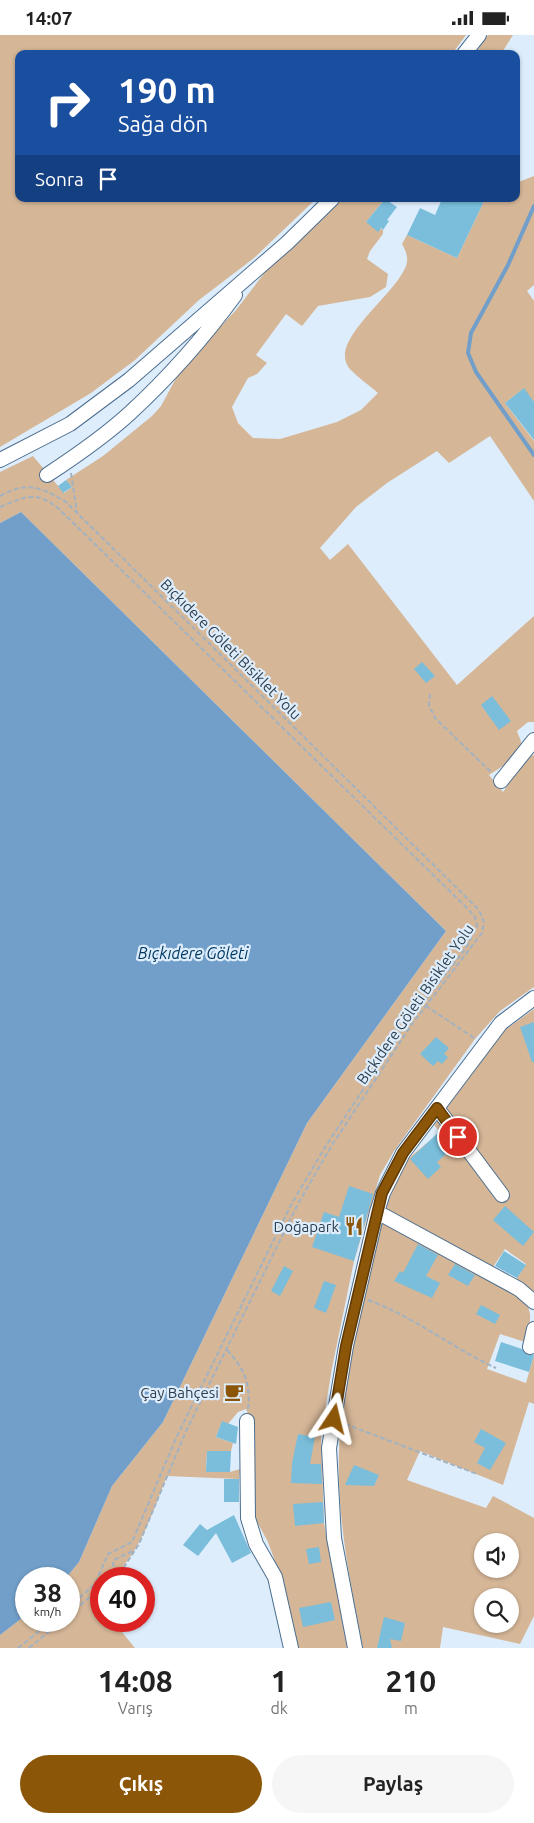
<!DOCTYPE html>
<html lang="tr">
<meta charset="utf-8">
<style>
:root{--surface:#fff;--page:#f6f6f6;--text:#222;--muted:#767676;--accent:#8c5608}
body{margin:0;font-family:Ubuntu,sans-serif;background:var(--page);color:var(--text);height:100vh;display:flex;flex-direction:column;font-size:19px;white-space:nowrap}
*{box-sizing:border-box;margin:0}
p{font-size:16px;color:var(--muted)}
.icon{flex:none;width:28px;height:28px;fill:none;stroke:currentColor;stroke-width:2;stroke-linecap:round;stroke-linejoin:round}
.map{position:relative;height:1613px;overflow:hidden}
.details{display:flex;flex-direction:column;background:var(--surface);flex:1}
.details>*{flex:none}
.hud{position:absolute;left:15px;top:15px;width:505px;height:152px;border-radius:10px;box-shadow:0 1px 4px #0004;background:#1a4fa0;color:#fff;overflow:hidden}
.controls{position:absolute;left:474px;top:1498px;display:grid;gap:10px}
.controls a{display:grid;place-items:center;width:45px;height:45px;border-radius:50%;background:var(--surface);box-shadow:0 1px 4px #0004;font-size:25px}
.speed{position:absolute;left:15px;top:1532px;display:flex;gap:10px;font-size:25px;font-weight:700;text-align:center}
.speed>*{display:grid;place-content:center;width:65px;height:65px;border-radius:50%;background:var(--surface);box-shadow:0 1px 4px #0004;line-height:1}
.speed small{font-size:12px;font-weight:400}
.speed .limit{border:8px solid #d22;background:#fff;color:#111}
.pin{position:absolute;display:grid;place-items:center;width:42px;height:42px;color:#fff;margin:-21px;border:2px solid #fff;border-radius:50%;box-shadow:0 1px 5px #0007}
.me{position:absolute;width:55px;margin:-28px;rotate:10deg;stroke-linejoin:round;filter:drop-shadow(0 0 4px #0008)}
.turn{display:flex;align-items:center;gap:18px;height:105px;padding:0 20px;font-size:22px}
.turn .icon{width:65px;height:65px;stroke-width:2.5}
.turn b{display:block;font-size:35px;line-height:42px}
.then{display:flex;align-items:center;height:48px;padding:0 20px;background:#0003;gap:10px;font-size:19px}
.eta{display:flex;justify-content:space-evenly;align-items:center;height:85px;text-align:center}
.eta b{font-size:30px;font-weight:700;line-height:35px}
.primary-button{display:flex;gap:10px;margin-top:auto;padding:10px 20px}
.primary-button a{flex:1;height:58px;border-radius:30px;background:var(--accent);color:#fff;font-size:20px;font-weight:700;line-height:58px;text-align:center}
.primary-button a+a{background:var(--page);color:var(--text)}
.status{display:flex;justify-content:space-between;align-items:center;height:35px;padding:0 25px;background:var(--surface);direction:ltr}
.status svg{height:14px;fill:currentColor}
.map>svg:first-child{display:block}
</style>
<div class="status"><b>14:07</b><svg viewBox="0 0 49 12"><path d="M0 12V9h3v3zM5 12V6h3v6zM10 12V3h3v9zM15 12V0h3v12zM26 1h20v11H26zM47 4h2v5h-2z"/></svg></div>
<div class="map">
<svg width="534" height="1613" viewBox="0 0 534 1613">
<rect width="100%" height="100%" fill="#deedfc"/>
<path fill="#d5b697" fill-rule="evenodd" d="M0,0h466l-14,19h-433v145h297l-62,59 -55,42 -64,60 -44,33 -91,54z
M488,0h25l-12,19h-26z
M534,141v109l-7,6 7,10v101l-11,-13 -18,14 29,38v60l-44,-65 -41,27 -12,-12 -50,32 -31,24 -36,41 10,12 18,-16 109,141 77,-69v106h-6l-11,9c1,4 4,8 4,12 2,12 -23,26 -32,32l14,17 23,-34 8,-3v232l-34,24 -25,28 -81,112 -14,24 -26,86 -22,107 -11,67 3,88 23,125h-51l-20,-84 -8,-22 -13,-24 -4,-97 -5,-12 -8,3 -10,12 -6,-2 -6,15 17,6 -2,8h-24l-1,20 24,1 10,-3 -1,10 -72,-3c-15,37 -26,76 -56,103h-10v8l-9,8 9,12v14h12l22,27h-135v-13l26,-20v6h43v-42h-4l14,-17 33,-76 51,-64 144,-299 139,-192 -425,-419 -21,11v-51l33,-16 31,37 8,-6 -6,-7 37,-24 49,-40 9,-10 20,-37 55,-59 36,-47 68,-64h45l-19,23 17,8v4l-13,17 -3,8 21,15 -2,13 -16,10 -52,9 -16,20 -16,-12 -30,41 11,8 -10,11 -9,4 -16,29 6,16 15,15 27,1 57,-17 24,-12 17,-17c-9,-8 -21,-16 -29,-25 -22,-29 53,-77 58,-106 1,-6 -2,-13 -5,-18l5,-9 50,23 28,-59h31v-16z
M534,974v286l-19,-14 11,-17 -21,-15 -14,21 -106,-58 8,-23 16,-31 31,-26 -6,-7 71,-95z
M383,1185l134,71c17,21 15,24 8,51l-25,-8 -13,35 39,14 8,-28v49l-5,-2 -26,83 -83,-34 -13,29 79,28 7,-12 41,22v98l-14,28 -77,-17 -3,21h-77c-13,-65 -26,-130 -24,-196 2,-77 27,-158 44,-232zM482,1506h28v28h-28zM482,1561h28v28h-28z"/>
<path fill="#719fc9" d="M21,477l425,419 -139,192 -144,299 -51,64 -33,76 -14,17h-39v36l-26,20v-1112z"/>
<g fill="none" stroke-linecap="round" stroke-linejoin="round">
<path stroke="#719fc9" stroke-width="4" d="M534,171l-26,59 -37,68 -3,20 8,19 58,83"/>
</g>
<path fill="#7abedb" d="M385,164l12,8 -10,13 2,1 -6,9 -2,-2 -3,4 -12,-10z
M442,164h43l-28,59 -50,-23 13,-27 15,7z
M524,353l10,14v38l-29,-37z
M66,445l6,7 -9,6 -5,-7z
M422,627l13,14 -9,7 -12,-14z
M492,661l19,25 -12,9 -18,-25z
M534,987v40h-2l-12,-35z
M436,1002l13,11 -5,6 4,3 -6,7 -4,-3 -5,5 -13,-12z
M440,1096l14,16 -17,15 4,5 -13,12 -18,-20z
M349,1151l24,8 -19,67 -42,-14 12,-35 15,5z
M505,1171l29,26 -11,14 -30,-26z
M418,1209l20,11 -12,21 14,7 -8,15 -38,-17 6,-10 3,2z
M504,1216l22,14 -9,13 -22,-12z
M455,1229l20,11 -7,11 -20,-11z
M284,1231l9,5 -13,25 -9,-5z
M324,1246l12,4 -10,28 -12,-5z
M481,1270l19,10 -5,9 -19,-10z
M501,1307l21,7 6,6h6l-5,17 -34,-11z
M222,1386l16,6 -2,17 -20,-7z
M481,1394l25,14 -16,27 -13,-7 8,-15 -11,-6z
M298,1399l17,3 -5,27h11l1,20 -31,-1 1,-20z
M207,1416h24l-1,21h-24z
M354,1430l25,10 -5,11 -29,-1z
M224,1444h15v23h-15z
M323,1467l1,21 -29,3 -2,-22z
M234,1480l17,38 -19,10 -16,-30 -18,23 -15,-11 17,-21 7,6z
M319,1512l2,15 -12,2 -3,-15z
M331,1567l4,18 -32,7 -4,-19z
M384,1582l21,6 -4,18 -11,-2 2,9h-15z"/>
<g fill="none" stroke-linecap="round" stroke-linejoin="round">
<g stroke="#4c6e8e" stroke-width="16">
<path id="minor" d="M464,19l15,-19
M0,425l70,-36 59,-44 158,-137 45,-44
M47,440c29,-19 58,-39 83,-62 38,-35 75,-77 105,-118
M501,746l33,-41
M437,1073l65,87
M377,1177l142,77 15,13
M530,1312l4,-18
M247,1386l1,97 8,26 19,33 16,71
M355,1613l-21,-110 -5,-90 17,-102 31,-134 6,-19 20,-40 98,-130 33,-25"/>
</g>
<path stroke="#a3b2c1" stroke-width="2" stroke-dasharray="5 2.5" stroke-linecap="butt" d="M71,438l6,39
M0,461c27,-15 41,-9 66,6l406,401 7,7 5,12 -2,11 -70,91 -80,121 -34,59 -112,227 -47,113 -15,23 -13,12
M0,472c25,-10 35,-17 58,1l410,401 7,8 2,9 -11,22 -58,74 -81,122 -35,59 -115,233 -45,106 -24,12 -13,30 -26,23
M430,659l-1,12 7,13 56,54
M426,971l48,32
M368,1265c47,17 84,48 128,68
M227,1315c17,18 24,34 21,59
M345,1389l132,50
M120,1535l-5,-1 -2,-5 1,-4 21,-10
M69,1580l32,-28
M18,1613l34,-27
M29,1613l33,-27"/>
<use href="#minor" stroke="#fff" stroke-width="14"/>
</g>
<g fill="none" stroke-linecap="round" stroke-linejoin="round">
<g stroke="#5b3805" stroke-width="12">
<path id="route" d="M334,1384l12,-73 36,-153 21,-40 34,-45 21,29"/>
</g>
<use href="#route" stroke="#8c5608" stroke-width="9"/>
</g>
<defs>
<g id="restaurant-bare" transform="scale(1.5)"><path d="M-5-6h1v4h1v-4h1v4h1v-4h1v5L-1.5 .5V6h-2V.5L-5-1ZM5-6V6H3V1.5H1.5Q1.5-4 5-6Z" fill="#8c5608" stroke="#deedfc" stroke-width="2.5" paint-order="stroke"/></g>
<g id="cafe-bare" transform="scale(1.5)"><path d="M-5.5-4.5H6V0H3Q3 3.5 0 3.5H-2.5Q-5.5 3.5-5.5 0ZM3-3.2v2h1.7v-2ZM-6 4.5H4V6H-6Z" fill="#8c5608" stroke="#deedfc" stroke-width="2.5" paint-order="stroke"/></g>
</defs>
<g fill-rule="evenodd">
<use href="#restaurant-bare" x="354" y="1191"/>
<use href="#cafe-bare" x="234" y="1357"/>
</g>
<g text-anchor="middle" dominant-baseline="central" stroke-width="4.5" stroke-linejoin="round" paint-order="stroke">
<g font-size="15" fill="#2f3e4c" stroke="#deedfc">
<text transform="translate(231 614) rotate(45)">Bıçkıdere Göleti Bisiklet Yolu</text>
<text transform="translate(415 969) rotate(-55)">Bıçkıdere Göleti Bisiklet Yolu</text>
</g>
<g font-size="15" fill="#2f3e4c" stroke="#deedfc" text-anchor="end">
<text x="339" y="1191">Doğapark</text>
<text x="219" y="1357">Çay Bahçesi</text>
</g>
<g font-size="16" font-style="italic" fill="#003961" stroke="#deedfc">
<text x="193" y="918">Bıçkıdere Göleti</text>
</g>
</g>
</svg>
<div class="controls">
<a><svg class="icon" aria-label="sound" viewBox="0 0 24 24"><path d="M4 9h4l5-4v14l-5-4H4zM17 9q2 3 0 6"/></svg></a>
<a><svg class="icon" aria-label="search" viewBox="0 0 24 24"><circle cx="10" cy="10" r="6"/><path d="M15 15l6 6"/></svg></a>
</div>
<div class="speed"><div>38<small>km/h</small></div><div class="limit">40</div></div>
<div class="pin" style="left:458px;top:1102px;background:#d93025"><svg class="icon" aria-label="arrive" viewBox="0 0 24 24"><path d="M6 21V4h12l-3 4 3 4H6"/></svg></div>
<svg class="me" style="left:334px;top:1384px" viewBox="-20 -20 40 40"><path d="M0-17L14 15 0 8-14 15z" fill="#8c5608" stroke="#fff" stroke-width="4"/></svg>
<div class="hud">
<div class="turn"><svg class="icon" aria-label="right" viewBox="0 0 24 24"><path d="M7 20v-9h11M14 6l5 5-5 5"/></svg><div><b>190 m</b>Sağa dön</div></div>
<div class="then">Sonra<svg class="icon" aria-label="arrive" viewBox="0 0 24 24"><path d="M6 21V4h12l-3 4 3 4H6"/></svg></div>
</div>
</div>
<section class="details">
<div class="eta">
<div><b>14:08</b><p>Varış</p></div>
<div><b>1</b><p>dk</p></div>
<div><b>210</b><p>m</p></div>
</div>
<div class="primary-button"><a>Çıkış</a><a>Paylaş</a></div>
</section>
